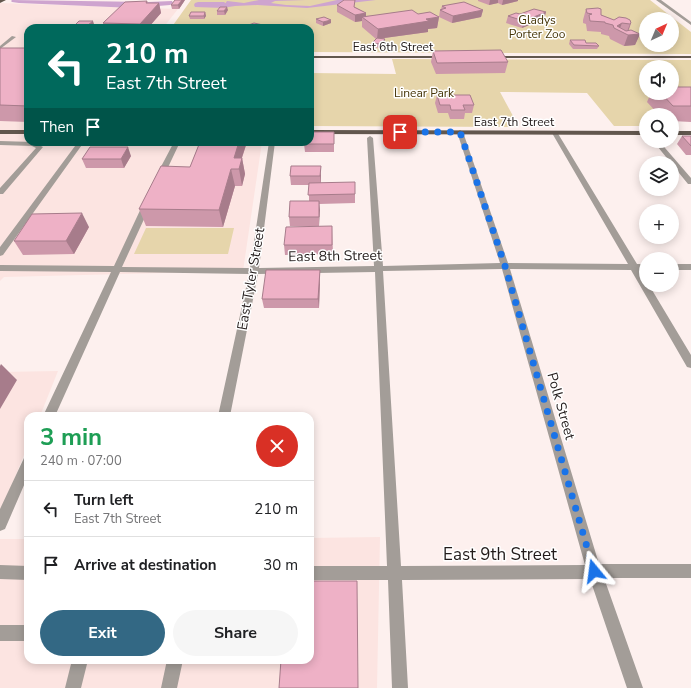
<!DOCTYPE html>
<meta charset="utf-8">
<style>
:root{--surface:#fff;--page:#f6f6f6;--text:#202124;--muted:#757577;--line:#e0e0e0;--accent:#336884}
body{margin:0;font-family:"Nunito Sans",sans-serif;background:var(--page);color:var(--text);height:100vh;display:flex;flex-direction:column;font-size:15px;white-space:nowrap}
*{box-sizing:border-box;margin:0}
p{font-size:13px;color:var(--muted)}
.icon{flex:none;width:22px;height:22px;fill:none;stroke:currentColor;stroke-width:2;stroke-linecap:round;stroke-linejoin:round}
.map{position:relative;flex:1;overflow:hidden}
.panel{position:absolute;left:24px;top:412px;width:290px;height:252px;display:flex;flex-direction:column;background:var(--surface);border-radius:12px;box-shadow:0 2px 10px #0003}
.panel>*{flex:none}
.top-card{position:absolute;left:24px;top:24px;width:290px;height:122px;border-radius:12px;box-shadow:0 2px 10px #0003;background:#00695c;color:#fff;overflow:hidden}
.needle{width:26px;rotate:44deg}
.tools{position:absolute;left:639px;top:12px;display:grid;gap:8px}
.tools a{display:grid;place-items:center;width:40px;height:40px;border-radius:50%;background:var(--surface);box-shadow:0 2px 10px #0003;font-size:20px}
.pin{position:absolute;display:grid;place-items:center;width:34px;height:34px;color:#fff;margin:-17px;border-radius:8px;box-shadow:0 2px 6px #0006}
.me{position:absolute;width:44px;margin:-22px;rotate:344deg;stroke-linejoin:round;filter:drop-shadow(0 0 3px #0008)}
.turn{display:flex;align-items:center;gap:14px;height:84px;padding:0 16px;font-size:18px}
.turn .icon{width:52px;height:52px;stroke-width:2.5}
.turn b{display:block;font-size:28px;line-height:34px}
.then{display:flex;align-items:center;height:38px;padding:0 16px;background:#0003;gap:8px;font-size:15px}
.round{display:grid;place-items:center;flex:none;width:42px;height:42px;border-radius:21px;background:var(--page)}
.head{display:flex;align-items:center;justify-content:space-between;height:68px;padding:0 16px}
h1{font-size:24px;font-weight:700;line-height:30px;color:#1e9e55}
.button{display:flex;gap:8px;margin-top:auto;padding:8px 16px}
.button a{flex:1;height:46px;border-radius:24px;background:var(--accent);color:#fff;font-size:16px;font-weight:700;line-height:46px;text-align:center}
.button a+a{background:var(--page);color:var(--text)}
ul{padding:0;list-style:none}
li{display:flex;align-items:center;gap:12px;height:56px;padding:0 16px;border-top:1px solid var(--line)}
li div{flex:1}
li b{display:block;font-size:15px}
li em{font-style:normal}
.map>svg:first-child{display:block}
</style>
<div class="map">
<svg width="691" height="688" viewBox="0 0 691 688">
<rect width="100%" height="100%" fill="#fdf0ee"/>
<path fill="#fce4e1" d="M0,3l178,6 -15,19h-135v114h234l-19,129 -239,6 -4,4z
M58,371l-18,45h-12v29l-28,69v-142z
M380,537l-3,151h-377v-149h28v121h282v-122z"/>
<path fill="#e6d5ab" fill-rule="evenodd" d="M191,0h459l41,32v22l-381,-2v-24h-139zM646,19h26v26h-26z
M392,59l299,1v43l-31,12h-14v11h-32l-27,-33 -87,-1 19,35 -209,-1v-53l86,1zM646,67h26v26h-26z
M146,228h88l-6,26h-94z"/>
<path fill="#cea4cf" d="M12,0l136,2 24,-1 1,2 -3,2 -36,3 -115,-5 -7,-1 -1,-1z
M259,0h47l-31,1 -4,2 15,2 24,1 27,-6h39l-69,8 -50,-3 -22,1 -13,2 5,-7 17,2z"/>
<g fill="none" stroke-linecap="round" stroke-linejoin="round">
<path fill="#cea4cf" fill-rule="evenodd" d="M198,2h26l4,3 -4,3 -29,-1 -1,-2 1,-2z"/>
<path fill="#a39d98" fill-rule="evenodd" d="M656,0h5l30,22v3z
M12,36l4,1 -16,12v-3z
M460,130l3,2 45,131 120,1 -76,-131 5,-1 80,132h9v6h-6l6,10v5h3l42,70v13l-4,-1 -56,-97 -121,-1 89,295h92v14h-87l39,110h-16l-37,-109 -188,1 6,108h-16l-4,-108h-78v-14h77l-12,-294 -117,2 -28,142h-12l31,-142 -129,-2 -65,144h-12l68,-144 -111,-1v-6l114,1 29,-62 4,-2 4,2 -29,63 128,1 19,-126h6l-16,126 115,-2 -7,-128 3,-2 3,2 10,128 117,-3 -43,-131zM502,269l83,296 -184,1 -18,-295z
M0,141l33,1 10,5 -40,47h-3v-6l36,-40 -4,-2 -32,-1z
M653,141h6l32,37v6h-3z
M78,142h6l-81,113 -3,1v-9z
M174,142h6l-17,36 -1,2h-6l-1,-2z
M672,264h19v6h-19z
M28,456v20l-23,53 -5,2v-22l24,-51z
M0,565l28,1v14l-28,-1z
M0,625h28v16h-28z
M72,660h16l-7,28h-16z
M167,660h16l-6,28h-16z"/>
<path fill="#62574e" fill-rule="evenodd" d="M0,0h6l-6,3z
M310,56h135l2,1 -2,1h-135z
M491,56h200v2h-200z
M0,130h28v4h-28z
M310,130l336,1v4l-336,-1z
M672,131h19v4h-19z"/>
</g>
<path fill="#cd98aa" d="M185,0l-6,9h-7l-1,-4z
M478,0h40v1l-16,4 -4,-2 -9,2 -11,-4z
M147,1l1,2h11l2,10 -13,15h-43l-2,-5z
M337,5l18,2 11,6v3l52,-2 21,3 -2,11 -9,1v3l-44,6 1,4 -5,6 -8,-1v-4l4,-4 -14,-12v-6l-7,1 -18,-10z
M442,6l41,4 -2,7 -29,6 -13,-6 1,-7 1,-1z
M586,9l15,6 13,5 17,3 -2,7 11,4 -5,11 -11,1 -14,-7 -1,-3 -8,-2v-2l-14,-1 -1,-7 -3,-1v-3z
M228,10l-3,5h-8v-4z
M205,12l1,4 -2,3h-14l-1,-3z
M546,12l-2,7 -22,9 -16,-5 2,-7 12,-2z
M316,19l15,4 -8,3 -7,-3z
M94,24l-3,4h-15l-1,-3z
M570,40l16,3 13,3 -2,3h-24l-4,-5z
M0,48h28v74l-28,-1z
M433,51l75,11 -3,11 -69,1 -5,-12z
M691,87v35l-19,-1v-6h-13l-12,-13 4,-9h21z
M437,95l37,10 -2,8h-7l-1,6h-14l-2,-6h-10l-3,-10z
M334,132v20h-29l-1,-8z
M682,136h9v19h-5l-9,-11z
M200,142h47l-5,16 3,16 -3,12h-7l-12,41 -77,-1 -7,-17 51,-42z
M131,156l-7,12h-38l-4,-9z
M321,175v8l34,11v9l-36,1v22h-29l-1,-9 20,-16v-16h-18l-1,-9z
M332,226l1,28 -48,1 -1,-10z
M89,227l-15,27 -51,1 -9,-14z
M320,270v9l-1,29h-55l-2,-9z
M200,660h110l-30,4 -73,-1z"/>
<path fill="#a77c8b" d="M182,0h3l-6,9 -1,-4z
M490,0h8v3l-9,2z
M503,0h15v1l-16,4z
M159,3l2,10 -13,15h-7l-1,-4z
M227,7l1,3 -3,5 -1,-4z
M483,10l-2,7 -29,6 1,-7z
M205,12l1,4 -2,3v-3z
M546,12l-2,7 -22,9 2,-7z
M366,13v7l-4,-3v4l-7,1v-7z
M439,17l-2,11 -9,1v3l-51,7 1,-10 48,-10z
M331,20v3l-8,3v-4z
M93,21l1,3 -3,4h-2l-1,-3z
M622,23l-3,8 -2,-5z
M631,23l-4,11h-1l4,-10z
M263,25l1,3h-7z
M640,34l-5,11 -11,1 4,-11z
M385,39v3l-5,6 1,-4z
M239,142h8l-9,27 -4,-11z
M128,147l3,9 -7,12 -3,-9z
M242,158l3,16 -3,12 -3,-17z
M321,166v9l-1,10v-9z
M231,169l4,17 -12,41 -4,-17z
M319,201l1,9 -1,16z
M82,213l7,14 -15,27 -8,-13z
M320,270v9l-1,29 -1,-9z
M1,364l16,16 -17,29v-43z"/>
<path fill="#eeb1c6" stroke="#a77c8b" d="M175,0h7l-4,5h-7z
M344,0h11l-1,7 12,6 -11,2 -18,-10z
M147,1l-1,2h13l-19,21 -37,-1 22,-21z
M464,2l19,8 -30,6 -13,-6 6,-2 -4,-2z
M220,7h7l-3,4h-7z
M598,8l3,1v6l13,5 5,-3 7,1 4,2 1,3 -1,1 -8,-1 -5,3 9,5 5,-1 9,4 -12,1 -14,-7 -1,-3 -8,-2v-1l-15,-1 -1,-6 3,-1 -5,-1 -1,-4z
M534,9l12,3 -22,9 -16,-5 8,-3 4,1z
M412,10l6,4 12,-2 9,5 -13,2 3,2 -51,8 -16,-12z
M191,12h14l-1,4h-15z
M324,17l7,3 -8,2 -7,-3z
M79,21h14l-5,4h-13z
M254,23l9,2 -6,3h-4l-7,-2z
M377,38l8,1 -4,5 -9,-1z
M570,40h15l1,3h10l3,3 -25,-1z
M0,48h28v58l-28,-1z
M501,50l7,12 -71,1 -4,-12z
M672,87h19v19h-18l-12,-13h11z
M437,95h33l4,10h-11l2,5h-14l-1,-5h-10z
M310,132h24v12h-30v-2h6z
M682,136h9v10z
M200,142h39l-5,16h8l-3,11h-8l-12,41 -80,-1 22,-43 29,1z
M90,147h38l-7,12h-39z
M291,166h30l-1,10h-30z
M355,182v12l-47,1 1,-12z
M290,201h29v16h-30z
M82,213l-16,28h-52l18,-27z
M332,226v19h-48l2,-18z
M266,270h54l-2,29h-56z
M310,581h47l1,107h-79l2,-28h-8h37z"/>
<g fill="none" stroke-linecap="round" stroke-linejoin="round">
<path stroke="#1a73e8" stroke-width="7" stroke-dasharray="0 12.6" d="M400,132h60l45,134 89,305"/>
</g>
<g text-anchor="middle" dominant-baseline="central" stroke-width="3" stroke-linejoin="round" paint-order="stroke">
<g font-size="12" fill="#453507" stroke="#fff">
<text x="537" y="20">Gladys<tspan x="537" dy="14">Porter Zoo</tspan></text>
<text x="424" y="93">Linear Park</text>
</g>
<g font-size="12" fill="#221b1a" stroke="#fff">
<text x="393" y="47">East 6th Street</text>
<text x="514" y="122">East 7th Street</text>
</g>
<g font-size="14" fill="#221b1a" stroke="#fff">
<text transform="translate(335 256) rotate(-1)">East 8th Street</text>
<text transform="translate(251 279) rotate(-80)">East Tyler Street</text>
<text transform="translate(561 406) rotate(74)">Polk Street</text>
</g>
<g font-size="17" fill="#221b1a" stroke="#fff">
<text x="500" y="554">East 9th Street</text>
</g>
</g>
</svg>
<div class="tools">
<a><svg class="needle" viewBox="-14 -14 28 28"><path d="M0-13l5 13h-10z" fill="#e53935"/><path d="M0 13l5-13h-10z" fill="#757577"/></svg></a>
<a><svg class="icon" aria-label="sound" viewBox="0 0 24 24"><path d="M4 9h4l5-4v14l-5-4H4zM17 9q2 3 0 6"/></svg></a>
<a><svg class="icon" aria-label="search" viewBox="0 0 24 24"><circle cx="10" cy="10" r="6"/><path d="M15 15l6 6"/></svg></a>
<a><svg class="icon" aria-label="layers" viewBox="0 0 24 24"><path d="M12 4l9 5-9 5-9-5zM3 14l9 5 9-5"/></svg></a>
<a>+</a>
<a>−</a>
</div>
<div class="pin" style="left:400px;top:132px;background:#d93025"><svg class="icon" aria-label="arrive" viewBox="0 0 24 24"><path d="M6 21V4h12l-3 4 3 4H6"/></svg></div>
<svg class="me" style="left:594px;top:571px" viewBox="-20 -20 40 40"><path d="M0-17L14 15 0 8-14 15z" fill="#1a73e8" stroke="#fff" stroke-width="4"/></svg>
<div class="top-card">
<div class="turn"><svg class="icon" aria-label="left" viewBox="0 0 24 24"><path d="M17 20v-9H6M10 6l-5 5 5 5"/></svg><div><b>210 m</b>East 7th Street</div></div>
<div class="then">Then<svg class="icon" aria-label="arrive" viewBox="0 0 24 24"><path d="M6 21V4h12l-3 4 3 4H6"/></svg></div>
</div>
<section class="panel">
<div class="head"><div><h1>3 min</h1><p>240 m · 07:00</p></div><a class="round" style="background:#d93025;color:#fff"><svg class="icon" aria-label="close" viewBox="0 0 24 24"><path d="M6 6l12 12M18 6L6 18"/></svg></a></div>
<ul>
<li><svg class="icon" aria-label="left" viewBox="0 0 24 24"><path d="M17 20v-9H6M10 6l-5 5 5 5"/></svg><div><b>Turn left</b><p>East 7th Street</p></div><em>210 m</em></li>
<li><svg class="icon" aria-label="arrive" viewBox="0 0 24 24"><path d="M6 21V4h12l-3 4 3 4H6"/></svg><div><b>Arrive at destination</b></div><em>30 m</em></li>
</ul>
<div class="button"><a>Exit</a><a>Share</a></div>
</section>
</div>
